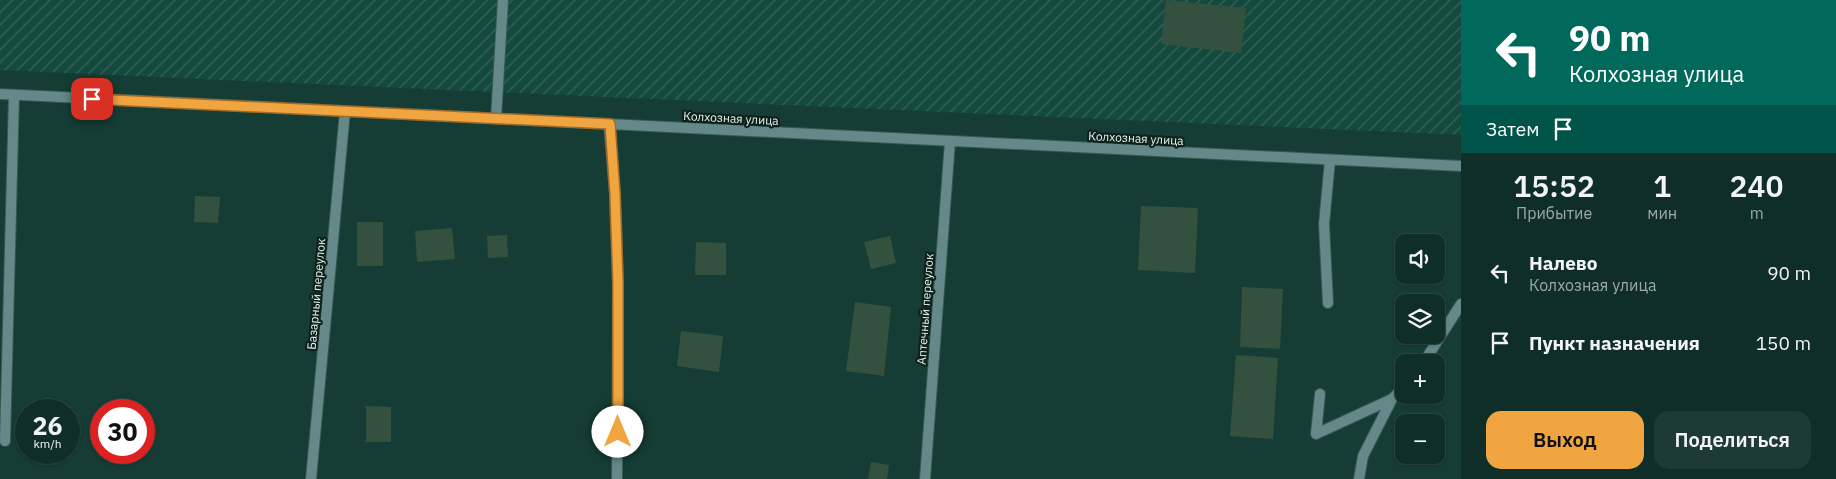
<!DOCTYPE html>
<html lang="ru">
<meta charset="utf-8">
<style>
:root{--surface:#102e28;--page:#1e3a34;--text:#f1f3f6;--muted:#9ca8a8;--line:#304a45;--accent:#f1a540}
body{margin:0;font-family:"IBM Plex Sans",sans-serif;background:var(--page);color:var(--text);height:100vh;display:flex;flex-direction:column;font-size:19px;white-space:nowrap}
*{box-sizing:border-box;margin:0}
p{font-size:16px;color:var(--muted)}
.icon{flex:none;width:28px;height:28px;fill:none;stroke:currentColor;stroke-width:2;stroke-linecap:round;stroke-linejoin:round}
.map{position:relative;flex:1;overflow:hidden}
.details{display:flex;flex-direction:column;background:var(--surface);width:375px}
.details>*{flex:none}
.guide{background:#00695c;color:#fff;overflow:hidden}
.tools{position:absolute;left:1395px;top:234px;display:grid;gap:10px}
.tools a{display:grid;place-items:center;width:50px;height:50px;border-radius:10px;background:var(--surface);box-shadow:0 1px 4px #0004,0 0 0 1px var(--line);font-size:25px}
.speed{position:absolute;left:15px;top:399px;display:flex;gap:10px;font-size:25px;font-weight:700;text-align:center}
.speed>*{display:grid;place-content:center;width:65px;height:65px;border-radius:50%;background:var(--surface);box-shadow:0 1px 4px #0004,0 0 0 1px var(--line);line-height:1}
.speed small{font-size:12px;font-weight:400}
.speed .limit{border:8px solid #d22;background:#fff;color:#111}
.pin{position:absolute;display:grid;place-items:center;width:42px;height:42px;color:#fff;margin:-21px;border-radius:10px;box-shadow:0 2px 8px #0006}
.me{position:absolute;width:55px;margin:-28px;rotate:0deg;stroke-linejoin:round;filter:drop-shadow(0 0 4px #0008)}
.turn{display:flex;align-items:center;gap:18px;height:105px;padding:0 25px;font-size:22px}
.turn .icon{width:65px;height:65px;stroke-width:2.5}
.turn b{display:block;font-size:35px;line-height:42px}
.then{display:flex;align-items:center;height:48px;padding:0 25px;background:#0003;gap:10px;font-size:19px}
.eta{display:flex;justify-content:space-evenly;align-items:center;height:85px;text-align:center}
.eta b{font-size:30px;font-weight:600;line-height:35px}
.button{display:flex;gap:10px;margin-top:auto;padding:10px 25px}
.button a{flex:1;height:58px;border-radius:15px;background:var(--accent);color:#111;font-size:20px;font-weight:600;line-height:58px;text-align:center}
.button a+a{background:var(--page);color:var(--text)}
ul{padding:0;list-style:none}
li{display:flex;align-items:center;gap:15px;height:70px;padding:0 25px}
li div{flex:1}
li b{display:block;font-size:19px}
li em{font-style:normal}
main{display:flex;flex:1;min-height:0}
.map>svg:first-child{display:block}
</style>
<main>
<div class="map">
<svg width="1461" height="479" viewBox="0 0 1461 479">
<defs>
<pattern id="industrial-furrows" width="10" height="10" patternUnits="userSpaceOnUse" patternTransform="scale(1.25)"><rect width="10" height="10" fill="#14493e"/><path d="M-1 1l2-2M0 10L10 0M9 11l2-2" fill="none" stroke="#36645a"/></pattern>
</defs>
<rect width="100%" height="100%" fill="#153d35"/>
<path fill="url(#industrial-furrows)" d="M0,0h1461v135l-1461,-65z"/>
<path fill="#33513e" d="M1166,0l80,8 -5,45 -80,-9z
M195,196l25,1 -2,26 -24,-1z
M1141,206l57,2 -3,65 -57,-3z
M357,222h26v44h-26z
M452,228l3,31 -38,3 -2,-31z
M507,235l1,22 -20,1 -1,-22z
M890,236l6,27 -25,6 -7,-27z
M696,242l30,1v32h-31z
M1242,287l41,2 -3,60 -40,-2z
M855,302l36,5 -7,69 -38,-5z
M681,331l42,5 -4,36 -42,-6z
M1236,355l42,3 -5,81 -43,-3z
M366,406l25,1v35h-25z
M871,462l18,3 -2,14h-19z"/>
<g fill="none" stroke-linecap="round" stroke-linejoin="round">
<g stroke="#355a53" stroke-width="12">
<path id="lane" d="M496,119l7,-119"/>
</g>
<g stroke="#355a53" stroke-width="12">
<path id="street" d="M0,94l1461,72
M609,124l6,70 3,89 -1,196
M1328,303l-4,-79 6,-64
M1424,362l37,-58
M1320,394l-4,40 76,-35 12,-12
M5,441l9,-346
M311,479l34,-368
M925,479l25,-338
M1359,479l4,-23 29,-57"/>
</g>
<use href="#lane" stroke="#658989" stroke-width="10"/>
<use href="#street" stroke="#658989" stroke-width="10"/>
</g>
<g fill="none" stroke-linecap="round" stroke-linejoin="round">
<g stroke="#9d6b2a" stroke-width="12">
<path id="route" d="M92,99l518,25 5,70 3,89v149"/>
</g>
<use href="#route" stroke="#f1a540" stroke-width="9"/>
</g>
<g text-anchor="middle" dominant-baseline="central" stroke-width="4.5" stroke-linejoin="round" paint-order="stroke">
<g font-size="12" fill="#dff5ee" stroke="#10211c">
<text transform="translate(731 118) rotate(3)">Колхозная улица</text>
<text transform="translate(1136 138) rotate(3)">Колхозная улица</text>
<text transform="translate(316 294) rotate(-85)">Базарный переулок</text>
<text transform="translate(925 309) rotate(-86)">Аптечный переулок</text>
</g>
</g>
</svg>
<div class="tools">
<a><svg class="icon" aria-label="sound" viewBox="0 0 24 24"><path d="M4 9h4l5-4v14l-5-4H4zM17 9q2 3 0 6"/></svg></a>
<a><svg class="icon" aria-label="layers" viewBox="0 0 24 24"><path d="M12 4l9 5-9 5-9-5zM3 14l9 5 9-5"/></svg></a>
<a>+</a>
<a>−</a>
</div>
<div class="speed"><div>26<small>km/h</small></div><div class="limit">30</div></div>
<div class="pin" style="left:92px;top:99px;background:#d93025"><svg class="icon" aria-label="arrive" viewBox="0 0 24 24"><path d="M6 21V4h12l-3 4 3 4H6"/></svg></div>
<svg class="me" style="left:618px;top:432px" viewBox="-20 -20 40 40"><circle r="19" fill="#fff"/><path d="M0-13L10 11 0 6-10 11z" fill="#f1a540"/></svg>
</div>
<section class="details">
<div class="guide">
<div class="turn"><svg class="icon" aria-label="left" viewBox="0 0 24 24"><path d="M17 20v-9H6M10 6l-5 5 5 5"/></svg><div><b>90 m</b>Колхозная улица</div></div>
<div class="then">Затем<svg class="icon" aria-label="arrive" viewBox="0 0 24 24"><path d="M6 21V4h12l-3 4 3 4H6"/></svg></div>
</div>
<div class="eta">
<div><b>15:52</b><p>Прибытие</p></div>
<div><b>1</b><p>мин</p></div>
<div><b>240</b><p>m</p></div>
</div>
<ul>
<li><svg class="icon" aria-label="left" viewBox="0 0 24 24"><path d="M17 20v-9H6M10 6l-5 5 5 5"/></svg><div><b>Налево</b><p>Колхозная улица</p></div><em>90 m</em></li>
<li><svg class="icon" aria-label="arrive" viewBox="0 0 24 24"><path d="M6 21V4h12l-3 4 3 4H6"/></svg><div><b>Пункт назначения</b></div><em>150 m</em></li>
</ul>
<div class="button"><a>Выход</a><a>Поделиться</a></div>
</section>
</main>
